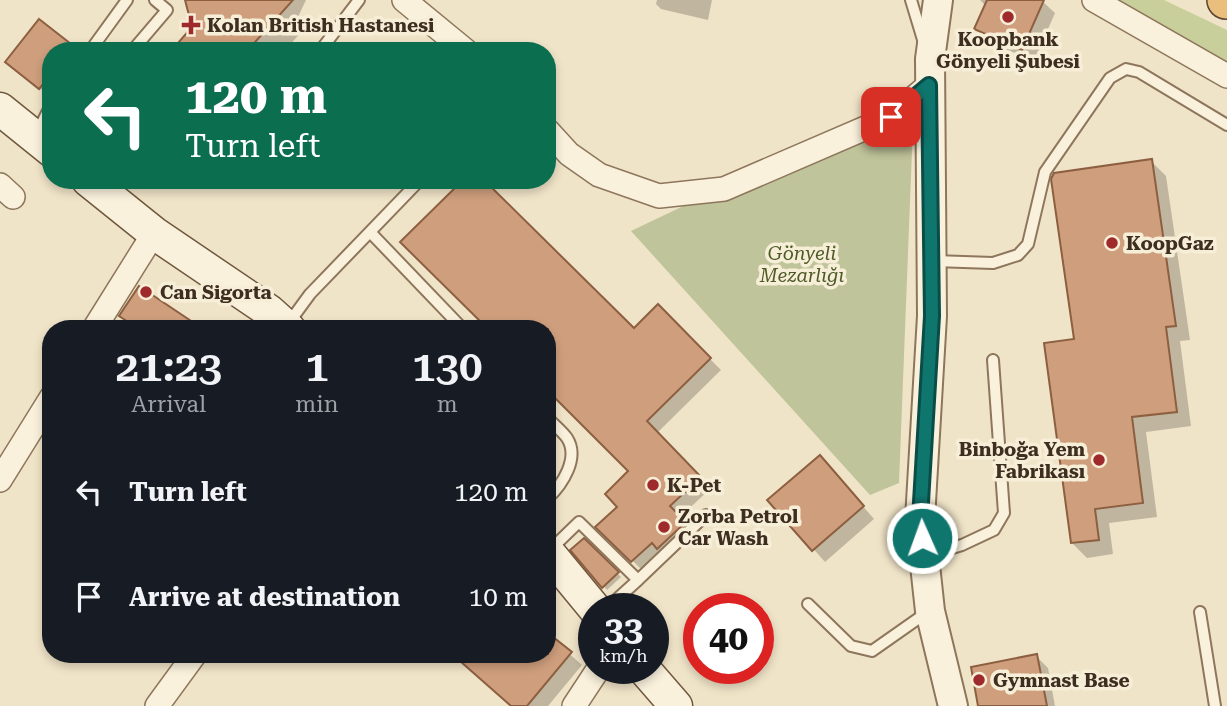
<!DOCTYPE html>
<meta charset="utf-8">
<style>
:root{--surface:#171b24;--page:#242831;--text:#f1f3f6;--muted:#9ea1a6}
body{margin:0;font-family:"Roboto Serif",serif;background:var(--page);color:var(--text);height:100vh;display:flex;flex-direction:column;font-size:26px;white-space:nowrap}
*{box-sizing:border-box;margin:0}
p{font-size:23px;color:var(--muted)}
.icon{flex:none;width:38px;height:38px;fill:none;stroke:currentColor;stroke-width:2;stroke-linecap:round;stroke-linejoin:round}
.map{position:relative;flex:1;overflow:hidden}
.details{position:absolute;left:42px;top:320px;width:514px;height:343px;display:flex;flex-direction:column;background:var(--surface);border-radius:28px;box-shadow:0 4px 10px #0003}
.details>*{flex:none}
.guide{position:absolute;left:42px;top:42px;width:514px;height:147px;border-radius:28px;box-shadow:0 4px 10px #0003;background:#0b6e4f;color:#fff;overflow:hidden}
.speed{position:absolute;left:578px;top:593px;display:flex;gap:14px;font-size:35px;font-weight:700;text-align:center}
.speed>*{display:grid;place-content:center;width:91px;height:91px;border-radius:50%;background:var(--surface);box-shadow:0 4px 10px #0003;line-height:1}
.speed small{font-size:18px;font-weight:400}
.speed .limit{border:10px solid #d22;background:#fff;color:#111}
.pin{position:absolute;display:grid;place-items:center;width:60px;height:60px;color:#fff;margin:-30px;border-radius:14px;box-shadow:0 4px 10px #0006}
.me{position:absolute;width:77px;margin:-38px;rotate:358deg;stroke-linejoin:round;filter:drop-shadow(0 0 5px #0008)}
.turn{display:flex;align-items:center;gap:24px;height:147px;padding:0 28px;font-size:32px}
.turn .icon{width:91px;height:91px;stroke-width:2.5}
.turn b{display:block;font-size:49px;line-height:60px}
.eta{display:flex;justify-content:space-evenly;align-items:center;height:119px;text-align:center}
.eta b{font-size:42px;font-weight:600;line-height:49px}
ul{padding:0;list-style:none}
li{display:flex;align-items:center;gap:21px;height:105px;padding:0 28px}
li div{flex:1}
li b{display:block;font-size:26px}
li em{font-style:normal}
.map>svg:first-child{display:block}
</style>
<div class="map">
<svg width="1227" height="706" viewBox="0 0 1227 706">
<rect width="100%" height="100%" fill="#f0e4c8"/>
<path fill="#c9cf9b" d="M1110,0h54l63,30v32z"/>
<path fill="#bfc49a" d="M914,100l-15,383 -29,12 -239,-264 272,-130z"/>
<path fill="#0003" d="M188,0h118l-8,17 9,9 -23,25h-111l21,-24z
M657,0h55l-4,20 -47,-11 -5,-5z
M980,0h61l14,13 -21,48 -47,-20 -11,-12 10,-23z
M51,51v40l-3,4 -33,-26z
M1151,161l15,15 24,164 -10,1 11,85 -45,6 11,85 -48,6 4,31 -26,4 -15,-15 4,-202z
M403,242l231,89 24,-24 63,63 -64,63 53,56 -30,28 15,16 -26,25 -5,-5 -21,18 -45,-44 22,-20 11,-36 -83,-83v-59h-59z
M831,469l43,50 -49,43 -55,-62z
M584,540l37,37 -14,13 -34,-40z
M548,635l34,30 -34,41h-37l-60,-52h97z
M1036,656l12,12 7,38h-75z"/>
<path fill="#cf9f7d" stroke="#8d5f41" stroke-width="2" d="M185,0h108l-46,51h-76l21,-24z
M987,0h57l-22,50 -48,-21z
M39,19l41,32h-29v23l-12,15 -34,-27z
M1152,159l24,167 -10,1 11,85 -45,5 11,86 -48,6 4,31 -28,3 -27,-200 30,-4 -23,-160 3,-6z
M463,180h21l150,148 24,-24 53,54 -64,63 54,56 -31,29 16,16 -29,27 -5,-6 -21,19 -36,-35 22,-20 -12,-13 23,-23 -80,-80v-62h-60l-88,-87z
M139,286l64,43h-64l-20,-13z
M820,455l44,51 -52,45 -45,-51z
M584,538l35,34 -17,16 -32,-38z
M548,633l24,19 -45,54h-16l-59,-52h96z
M1037,654l10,52h-69l-7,-39z"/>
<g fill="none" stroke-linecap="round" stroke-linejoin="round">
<g stroke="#8d765c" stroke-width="14">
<path id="service" d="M911,0l13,43
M90,51l37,-51
M132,51l35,-41 -12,-10
M320,51l39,-51
M36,135l15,-30
M370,232l93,97
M934,261l59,2 25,-8 10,-11 17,-72 65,-94 16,-9 13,3 88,53
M288,324l22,-30 110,-114
M258,329l10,-16
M548,418c6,7 14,13 19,20 13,20 -5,47 -19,60
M550,550l29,-28 59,58 -32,29
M926,556l36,-11 32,-15 10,-17 -11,-153
M638,580l68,-65
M808,604l43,42 21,5 57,-40
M1200,612l15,94"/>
</g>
<g stroke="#8d765c" stroke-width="26">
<path id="minor" d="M404,0l62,51
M1094,0l133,76
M548,131l21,23 30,21 60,21 65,-7 167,-72 38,-32
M0,185l13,12
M94,329l60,-96
M0,480l51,-82
M157,706l38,-52
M574,706l25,-38"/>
</g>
<g stroke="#8d765c" stroke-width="32">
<path id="tertiary" d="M938,0l-8,59 2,257 -12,203 10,92 23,95"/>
</g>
<g stroke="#6f573f" stroke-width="35">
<path id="secondary" d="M0,109l51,41
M88,180l66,53 115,78 20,18
M548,552l47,57
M643,668l33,38"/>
</g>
<g stroke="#5b4430" stroke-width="40">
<path id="trunk" d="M1226,0h1"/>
</g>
<use href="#service" stroke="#faf1dc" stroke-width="10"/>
<use href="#minor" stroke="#faf1dc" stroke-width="23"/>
<use href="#tertiary" stroke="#faf1dc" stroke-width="28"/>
<use href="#secondary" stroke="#faf1dc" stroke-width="32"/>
<use href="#trunk" stroke="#eabe7c" stroke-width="37"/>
</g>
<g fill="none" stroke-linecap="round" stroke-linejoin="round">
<g stroke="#0a4d48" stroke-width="18">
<path id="route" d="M891,117l38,-32 3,231 -12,203 2,19"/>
</g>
<use href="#route" stroke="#0f766e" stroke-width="12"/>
</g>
<g fill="#9e2a2b" stroke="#f7eed8" stroke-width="2.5">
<circle cx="1008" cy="17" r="7"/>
<path d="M187.5 14.5h7v7h7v7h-7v7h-7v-7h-7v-7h7z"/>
<circle cx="1112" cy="243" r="7"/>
<circle cx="146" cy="292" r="7"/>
<circle cx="1099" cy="460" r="7"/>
<circle cx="653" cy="485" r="7"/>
<circle cx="664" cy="527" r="7"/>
<circle cx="979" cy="680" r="7"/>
</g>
<g text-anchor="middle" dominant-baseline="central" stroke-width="7" stroke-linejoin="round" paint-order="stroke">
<g font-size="19" font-weight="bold" fill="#3d2e20" stroke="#f7eed8" text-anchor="start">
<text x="207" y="25">Kolan British Hastanesi</text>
<text x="1008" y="39" text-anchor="middle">Koopbank<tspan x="1008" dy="22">Gönyeli Şubesi</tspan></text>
<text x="1126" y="243">KoopGaz</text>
<text x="160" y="292">Can Sigorta</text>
<text x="1085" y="449" text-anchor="end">Binboğa Yem<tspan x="1085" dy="22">Fabrikası</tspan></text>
<text x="667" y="485">K-Pet</text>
<text x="678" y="516">Zorba Petrol<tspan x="678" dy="22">Car Wash</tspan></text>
<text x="993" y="680">Gymnast Base</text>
</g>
<g font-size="19" font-style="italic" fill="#4d5a26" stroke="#f7eed8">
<text x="802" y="253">Gönyeli<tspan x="802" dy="22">Mezarlığı</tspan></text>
</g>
</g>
</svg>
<div class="speed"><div>33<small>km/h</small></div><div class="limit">40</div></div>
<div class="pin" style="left:891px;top:117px;background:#d93025"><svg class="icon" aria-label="arrive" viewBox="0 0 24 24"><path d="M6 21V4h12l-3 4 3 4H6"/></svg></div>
<svg class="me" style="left:922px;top:538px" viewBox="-20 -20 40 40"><circle r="17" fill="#0f766e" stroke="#fff" stroke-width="3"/><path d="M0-11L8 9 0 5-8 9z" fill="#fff"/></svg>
<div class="guide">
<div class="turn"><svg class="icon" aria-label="left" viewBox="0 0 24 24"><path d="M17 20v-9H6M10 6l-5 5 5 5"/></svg><div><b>120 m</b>Turn left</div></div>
</div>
<section class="details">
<div class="eta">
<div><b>21:23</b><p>Arrival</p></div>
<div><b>1</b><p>min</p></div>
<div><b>130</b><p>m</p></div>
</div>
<ul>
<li><svg class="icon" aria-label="left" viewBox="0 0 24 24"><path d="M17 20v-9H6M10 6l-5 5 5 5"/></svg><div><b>Turn left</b></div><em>120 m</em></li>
<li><svg class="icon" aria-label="arrive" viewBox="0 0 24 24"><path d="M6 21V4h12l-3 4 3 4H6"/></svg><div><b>Arrive at destination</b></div><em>10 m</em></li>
</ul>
</section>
</div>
